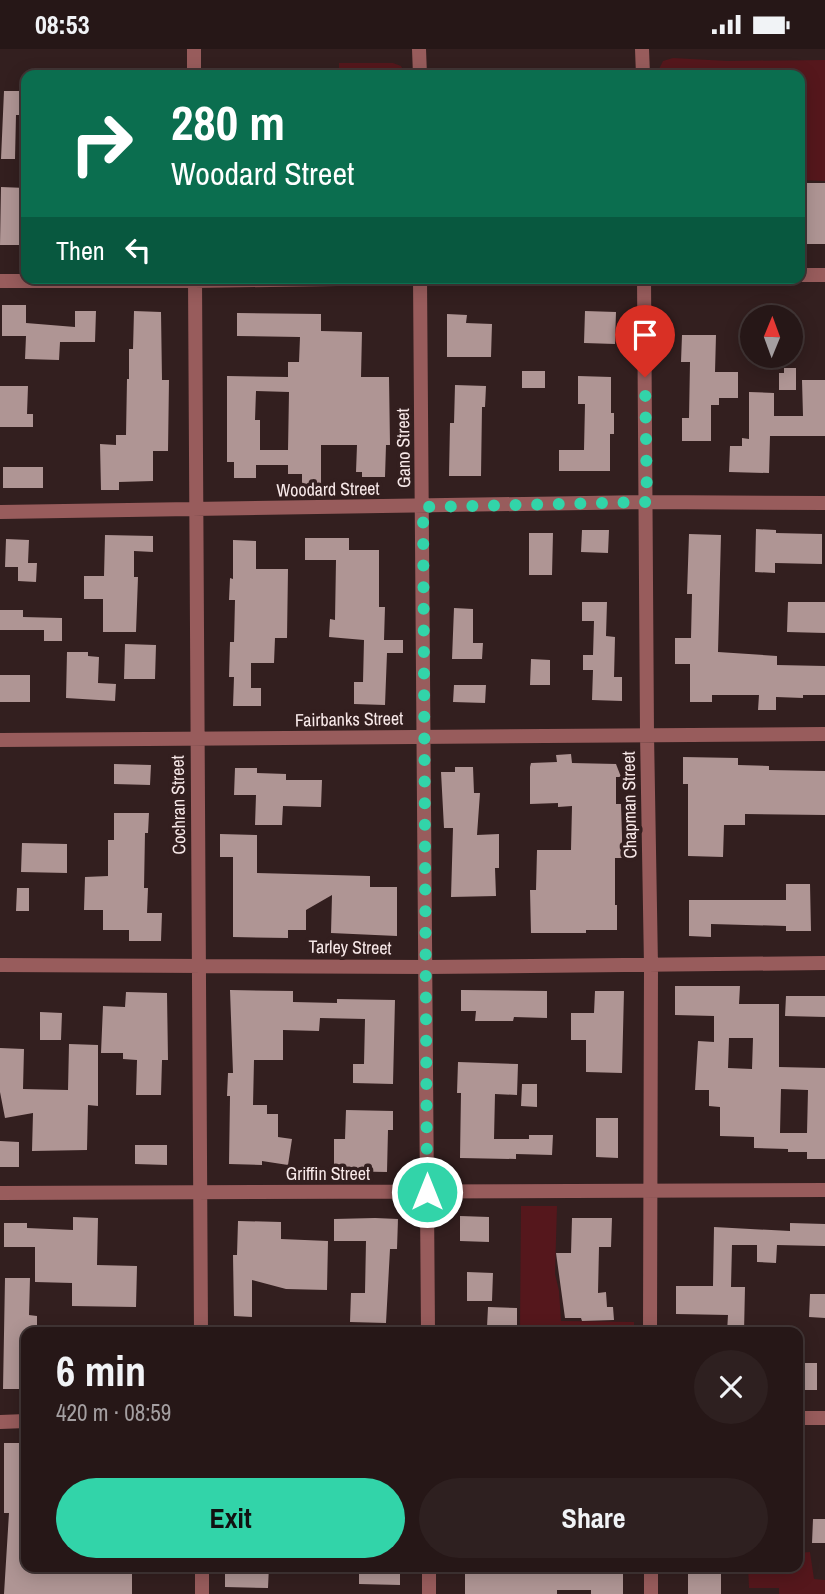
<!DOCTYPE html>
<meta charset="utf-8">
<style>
:root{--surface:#261717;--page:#2e2020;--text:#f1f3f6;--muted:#a49fa1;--line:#423636;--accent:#32d4a9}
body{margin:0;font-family:"Archivo Narrow",sans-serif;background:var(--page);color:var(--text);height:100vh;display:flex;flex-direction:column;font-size:26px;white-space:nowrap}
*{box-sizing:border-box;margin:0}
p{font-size:23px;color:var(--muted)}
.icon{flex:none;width:38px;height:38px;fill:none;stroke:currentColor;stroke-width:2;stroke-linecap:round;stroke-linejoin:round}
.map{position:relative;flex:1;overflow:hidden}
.drawer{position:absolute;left:21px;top:1278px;width:782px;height:245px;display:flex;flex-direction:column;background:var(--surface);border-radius:14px;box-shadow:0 4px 18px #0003,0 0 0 2px var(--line)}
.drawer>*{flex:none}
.banner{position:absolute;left:21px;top:21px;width:784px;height:214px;border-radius:14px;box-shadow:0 4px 18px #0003,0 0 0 2px var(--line);background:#0b6e4f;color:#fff;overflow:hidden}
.needle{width:46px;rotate:1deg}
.controls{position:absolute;left:740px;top:256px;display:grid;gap:14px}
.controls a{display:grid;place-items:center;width:63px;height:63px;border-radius:50%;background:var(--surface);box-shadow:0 4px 18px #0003,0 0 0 2px var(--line);font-size:35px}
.pin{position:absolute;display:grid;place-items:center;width:60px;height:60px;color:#fff;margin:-72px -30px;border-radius:50% 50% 50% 0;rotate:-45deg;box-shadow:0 0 7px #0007}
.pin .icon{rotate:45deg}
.me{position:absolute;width:77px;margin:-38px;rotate:0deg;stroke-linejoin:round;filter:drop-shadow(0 0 5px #0008)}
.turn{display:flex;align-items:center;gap:24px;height:147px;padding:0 35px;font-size:32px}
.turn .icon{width:91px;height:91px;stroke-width:2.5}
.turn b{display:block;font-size:49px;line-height:60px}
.then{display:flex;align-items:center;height:66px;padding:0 35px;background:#0003;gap:14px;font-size:26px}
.round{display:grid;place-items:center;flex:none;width:74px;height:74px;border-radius:37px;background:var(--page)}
.overview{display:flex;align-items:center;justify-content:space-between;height:119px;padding:0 35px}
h1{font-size:42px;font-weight:700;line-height:52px}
.button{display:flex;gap:14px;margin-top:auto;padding:14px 35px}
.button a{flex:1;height:80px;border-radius:42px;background:var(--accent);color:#111;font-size:28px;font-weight:700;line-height:80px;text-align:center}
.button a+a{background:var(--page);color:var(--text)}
.status{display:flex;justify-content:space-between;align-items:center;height:49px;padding:0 35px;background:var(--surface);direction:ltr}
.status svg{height:19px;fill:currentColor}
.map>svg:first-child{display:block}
</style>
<div class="status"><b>08:53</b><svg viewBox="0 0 49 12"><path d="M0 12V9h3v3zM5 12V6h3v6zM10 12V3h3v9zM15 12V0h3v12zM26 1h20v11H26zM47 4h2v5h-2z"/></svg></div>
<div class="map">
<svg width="825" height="1545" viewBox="0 0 825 1545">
<rect width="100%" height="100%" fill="#331f1f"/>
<path fill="#55171c" d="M673,9l54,3 98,-1v121l-25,-1v-105h-144l7,-14z
M339,14h54l8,3 5,9h-67z
M521,1157h36l-2,68 4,17 2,30 73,1v10h-114z
M810,1503l4,27 11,1v14h-46v-6h-30l-1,-22h50v-13z"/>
<path fill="#af9594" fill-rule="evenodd" d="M4,42h22v24h-10l-1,44h-14z
M801,134h24v61h-21v-28h-4z
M1,138l25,1v57h-26z
M2,256h24v18l49,4v-16h21l-1,31h-35l-1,18 -34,-1 1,-23h-24z
M134,262l27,1 1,68h7l-1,71h-15v30l-34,1v8h-18l-1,-46 16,1v-10h10l1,-56h2v-30h4z
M585,262l31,1 -1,32 -31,-1z
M237,264l84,1v17l41,1 -1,45h28l1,68h-4l-1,32h-23v-5h-6l1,-27h-36v42h-19v-13h-14v-9h-32v13h-22v-16h-7v-86l61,1v-15h11l1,-25 -63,-1zM256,342l33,1 -1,58h-28v-30h-5z
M447,265l20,1 -1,8 26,1 -1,33h-44z
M682,286h34l-1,37h23v26h-19v7h-8v36h-29v-23h7l1,-56h-9z
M784,319h12v22h-17v-17h5z
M522,322h23v17h-23z
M578,327l33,1v36h3v21h-4v37h-51v-21h25l1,-46h-7z
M802,331h23v56h-55l-1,37 -40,-1 1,-26h12v-8l7,1v-47l25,1v23h29z
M455,336l31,1 -1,21h-3l-1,69h-32l1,-53h4z
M0,337h28l-1,28h6v13h-33z
M3,418h40v21h-40z
M756,480l20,1v3l46,1v30l-47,-1v10l-20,-1z
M582,481h27l-1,23 -27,-1z
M529,484h24l-1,42h-23z
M689,485l32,1 -3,117 59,4v9l48,1v29h-22v3l-27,-1v13h-18l1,-15h-47v7h-22v-38h-15v-26h16l1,-44h-5z
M105,486l48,1v16l-19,-1v26h4l-2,55h-33v-33h-19v-23h20z
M305,489h44v12h30v57h6l-1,33h19v13h-16l-2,52 -31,-1v-22h9l1,-42 -35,-3 1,-18 5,1 1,-60h-31z
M6,490l23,1 -1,23h9l-1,19 -18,-1v-14h-13z
M233,491l23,1v28h32l-1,69h-12l-1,25h-23v25h10v18h-28l1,-29h-5l1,-35h4l1,-42h-6l1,-22 3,1z
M582,553h25l-1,34 9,1 -1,40h8v24l-30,-1 1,-30h-10v-15h10l1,-34h-12z
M788,553h37v31l-38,-1z
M454,559l19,1v34h10l-1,16h-30z
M0,561h23v7l39,1v23h-18v-11h-44z
M125,595l31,1 -1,34h-31z
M67,603h21v4l11,1 -1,26 18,1 -1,17 -49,-3z
M531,610l19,1v25h-20z
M0,626h30v27h-30z
M454,636h32l-1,18 -32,-1z
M571,705l1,9 44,1 5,13h-5v27h5l1,33v21h-7v47h2v25h-31v3h-55l-1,-43h6l1,-40h34l1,-44 -14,1v-4l-28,1v-37l1,-4 26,-1 -1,-7z
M683,708l55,1v7l31,1v4l56,1v44l-80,-1v11h-21l-1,32 -35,-1v-72h-5z
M114,715l37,1 -1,20 -36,-1z
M455,718h18l1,26h6l-3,42 22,-1v34h-4l1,28 -45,1 2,-69h-9l-3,-56h14z
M235,719h22v5l29,1v6h36l-1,27 -38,-1 -1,19h-27l1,-30h-22z
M114,764h35l-1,20h-3l-1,55h4l-1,25h15l-1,28h-32v-11h-26v-20h-19l1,-33 23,-1v-36h6z
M220,785l37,1v38l113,3v11h27v49l-66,-3 1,-38 -26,15v20h-18v8l-55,-1v-80h-13z
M22,794l45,1v29l-46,-1z
M786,835h24l1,47h-25v-5l-75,-2v13l-22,-1v-36h97z
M17,839h12v23h-13z
M675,937h65l-1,18h40v63l46,1v91h-18v-7h-19v-3l-34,-1v-11l-34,-1v-29l-11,-1v-16h-14l3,-49 16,1v-26l-39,-1zM729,989h24l-1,31 -24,-1zM781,1040l27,1 -1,43h-27z
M230,941l63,1v11l44,1v-4l58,1 -2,84 -40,-1v-19h11l1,-45 -45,-1 -1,13 -36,-1v30h-29l-1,45h14v9h11v23l14,2 -4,26 -26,-4v4l-33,-1 1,-68h-3l1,-23h5z
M461,941l86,1v27l-33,-1 -1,4h-38l1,-10h-15z
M595,942h29l-2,82 -36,-1v-32h-15v-27h23z
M126,943l41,1 1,67h-6l-1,35h-25l1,-35 -14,-1v-6h-22l2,-47 22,1z
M786,947h39v21l-40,-1z
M40,963l22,1 -1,27h-21z
M69,995l29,1v61l-10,-1 -1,45 -55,1 1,-38 -28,5 -5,-26v-44l24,1 -1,40 45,1z
M458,1013l60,2 -1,31 -22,-1 -1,45h35v-4h24l-1,20 -36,-1v5l-56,-1 1,-65h-4z
M522,1035h15v23l-16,-1z
M346,1061l47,1v19h-5l-1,42 -53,-1v-32h11z
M596,1069h22v40l-22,-1z
M0,1092l19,1v25h-19z
M135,1096h32v20l-32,-1z
M460,1167l29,1v25l-29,-1z
M73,1168l25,1 -1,47 40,1 -1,41 -64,-1v-23l-37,-1v-35h-31v-24h23v5l46,2z
M375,1169l23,1 -1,30h-7l-4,74 -36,-1 1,-29h14l1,-52h-32v-22z
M572,1169h40l-1,29h-12l-1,46 8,-1 1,15h6l1,13 -32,1 -1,-3h-16l-9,-65h15z
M238,1172l43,1v17l47,2 -1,49 -41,-1 -34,-9v37l-18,-1 -1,-61h4z
M790,1174l35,1v22l-48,-1 -1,18 -19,-1v-17h-25l-1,42h14l-1,45h-17l1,-17 -52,-1v-28h37l1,-59 76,4z
M467,1223l26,1 -1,28h-25z
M5,1229h25l-1,37 8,1v16h-11v57h-23z
M810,1245h15v24l-16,-1z
M488,1258l29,1v20l-30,-1z
M798,1314h19v27h-19z
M4,1394h22v123h106v28h-128l5,-81h-5z
M813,1470h12v24h-13z
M225,1517h44l-1,22 -43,-1z
M359,1517h41v19l-41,-1z
M465,1517h92v5l31,1 1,-6h34v28h-32v-4h-34v4h-92z
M688,1517h33v28h-33z"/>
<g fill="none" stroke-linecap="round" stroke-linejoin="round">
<path stroke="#985c5c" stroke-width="14" d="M194,0v26
M419,0l1,26
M642,0l1,26
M800,226h25
M195,229l6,1054
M420,229l8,1054
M644,229l3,456 4,232 -1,366
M0,232h195l209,-3
M0,463l647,-10 178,1
M0,691l825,-6
M0,916l426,2 399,-4
M0,1144l825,-3
M798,1369h27
M0,1373l26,-1
M429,1517v28
M651,1517v28
M202,1545v-28"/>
</g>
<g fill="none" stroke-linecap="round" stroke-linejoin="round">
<path stroke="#32d4a9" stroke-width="12" stroke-dasharray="0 21.6" d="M427,1143l-4,-685 224,-5 -2,-125"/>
</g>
<g text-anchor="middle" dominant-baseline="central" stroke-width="7" stroke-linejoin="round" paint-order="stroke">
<g font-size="18" fill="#f7e8e8" stroke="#331f1f">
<text transform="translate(403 399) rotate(-91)">Gano Street</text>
<text transform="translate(328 440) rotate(-1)">Woodard Street</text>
<text transform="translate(349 670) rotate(-1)">Fairbanks Street</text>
<text transform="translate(178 756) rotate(-91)">Cochran Street</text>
<text transform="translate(629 756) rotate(-91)">Chapman Street</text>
<text transform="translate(350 898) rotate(1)">Tarley Street</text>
<text x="328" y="1124">Griffin Street</text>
</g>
</g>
</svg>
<div class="controls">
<a><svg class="needle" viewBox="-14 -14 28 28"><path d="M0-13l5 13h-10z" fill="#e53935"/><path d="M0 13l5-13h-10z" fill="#a49fa1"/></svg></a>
</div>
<div class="pin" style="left:645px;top:328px;background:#d93025"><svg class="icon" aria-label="arrive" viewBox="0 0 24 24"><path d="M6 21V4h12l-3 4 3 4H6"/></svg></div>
<svg class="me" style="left:427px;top:1143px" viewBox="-20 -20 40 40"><circle r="17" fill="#32d4a9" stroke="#fff" stroke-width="3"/><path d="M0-11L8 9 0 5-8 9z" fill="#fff"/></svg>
<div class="banner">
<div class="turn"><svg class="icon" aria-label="right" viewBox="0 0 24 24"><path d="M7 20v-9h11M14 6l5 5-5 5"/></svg><div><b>280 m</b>Woodard Street</div></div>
<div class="then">Then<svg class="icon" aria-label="left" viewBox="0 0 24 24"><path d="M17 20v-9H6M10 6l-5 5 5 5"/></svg></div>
</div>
<section class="drawer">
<div class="overview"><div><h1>6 min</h1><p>420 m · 08:59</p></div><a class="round"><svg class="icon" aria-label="close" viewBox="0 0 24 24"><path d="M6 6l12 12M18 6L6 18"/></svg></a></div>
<div class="button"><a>Exit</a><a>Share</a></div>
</section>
</div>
